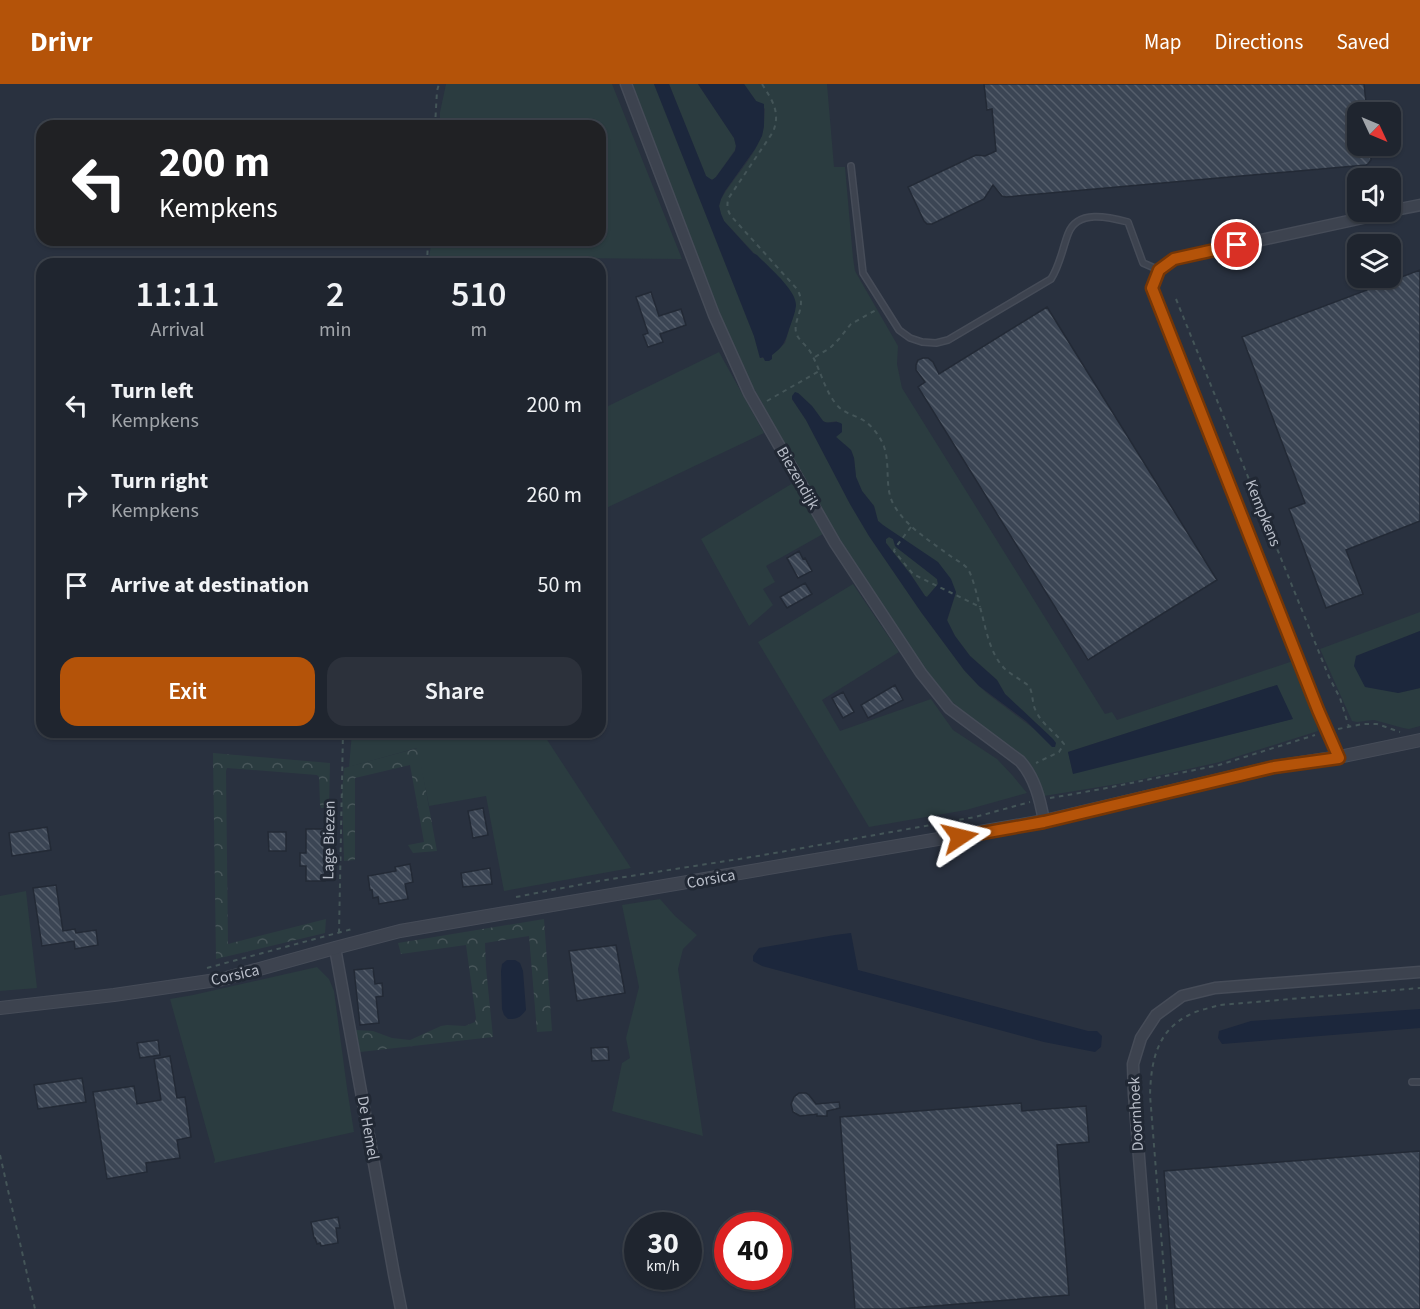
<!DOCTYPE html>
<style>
:root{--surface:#1f252f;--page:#2c313b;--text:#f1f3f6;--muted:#a1a5aa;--line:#3c424b;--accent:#b45309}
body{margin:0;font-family:"Source Sans 3",sans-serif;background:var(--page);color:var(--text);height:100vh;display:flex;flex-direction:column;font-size:22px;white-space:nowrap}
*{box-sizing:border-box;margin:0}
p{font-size:20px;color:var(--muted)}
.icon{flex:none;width:33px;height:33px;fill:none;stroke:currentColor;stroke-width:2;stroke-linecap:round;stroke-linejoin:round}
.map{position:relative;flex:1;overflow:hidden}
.panel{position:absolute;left:36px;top:174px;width:570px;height:480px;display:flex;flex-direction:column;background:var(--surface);border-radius:18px;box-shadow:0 2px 4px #0004,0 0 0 2px var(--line)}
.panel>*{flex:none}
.hud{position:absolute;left:36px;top:36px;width:570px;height:126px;border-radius:18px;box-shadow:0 2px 4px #0004,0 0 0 2px var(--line);background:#202124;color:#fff;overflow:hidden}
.needle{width:39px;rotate:134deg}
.tools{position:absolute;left:1347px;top:18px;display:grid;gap:12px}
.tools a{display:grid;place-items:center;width:54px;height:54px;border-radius:12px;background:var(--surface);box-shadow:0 2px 4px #0004,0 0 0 2px var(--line);font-size:30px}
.speed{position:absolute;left:624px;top:1128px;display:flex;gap:12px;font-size:30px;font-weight:700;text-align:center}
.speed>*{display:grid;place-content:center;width:78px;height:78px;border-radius:50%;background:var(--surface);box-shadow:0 2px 4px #0004,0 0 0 2px var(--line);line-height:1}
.speed small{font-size:15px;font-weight:400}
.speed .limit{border:9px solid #d22;background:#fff;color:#111}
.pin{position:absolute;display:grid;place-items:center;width:51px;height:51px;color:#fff;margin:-26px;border:3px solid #fff;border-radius:50%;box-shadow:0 2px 6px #0007}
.me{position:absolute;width:66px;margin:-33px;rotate:80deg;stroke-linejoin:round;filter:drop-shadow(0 0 4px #0008)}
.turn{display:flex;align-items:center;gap:21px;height:126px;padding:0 24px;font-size:27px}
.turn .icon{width:78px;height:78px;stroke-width:2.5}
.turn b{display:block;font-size:42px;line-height:51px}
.eta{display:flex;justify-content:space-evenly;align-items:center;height:102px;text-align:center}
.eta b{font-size:36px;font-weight:600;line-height:42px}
.cta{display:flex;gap:12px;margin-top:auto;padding:12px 24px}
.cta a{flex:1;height:69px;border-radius:18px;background:var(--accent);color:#fff;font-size:24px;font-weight:600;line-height:69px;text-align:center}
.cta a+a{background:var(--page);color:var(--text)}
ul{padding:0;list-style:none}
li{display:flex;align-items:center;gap:18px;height:90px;padding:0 24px}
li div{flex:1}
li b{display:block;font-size:22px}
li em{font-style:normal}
header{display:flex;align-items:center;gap:36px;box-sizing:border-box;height:84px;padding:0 30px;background:var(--accent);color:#fff}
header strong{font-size:28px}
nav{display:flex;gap:33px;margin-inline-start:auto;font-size:21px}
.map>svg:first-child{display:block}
</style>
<header>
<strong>Drivr</strong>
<nav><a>Map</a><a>Directions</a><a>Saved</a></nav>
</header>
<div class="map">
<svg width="1420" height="1225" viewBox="0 0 1420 1225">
<defs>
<pattern id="forest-crowns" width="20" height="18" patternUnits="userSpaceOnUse" patternTransform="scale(1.5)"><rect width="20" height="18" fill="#2b3c40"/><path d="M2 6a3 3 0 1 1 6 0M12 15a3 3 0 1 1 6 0" fill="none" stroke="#48565a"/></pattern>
<pattern id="building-back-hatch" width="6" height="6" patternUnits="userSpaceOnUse" patternTransform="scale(1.5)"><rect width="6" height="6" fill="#3b4554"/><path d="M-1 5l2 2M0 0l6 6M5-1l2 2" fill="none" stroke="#555e6b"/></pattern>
</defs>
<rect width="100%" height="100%" fill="#29313f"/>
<path fill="#2b3c40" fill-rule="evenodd" d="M446,0h166l70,175 -253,-2 3,-17h168v-114h-160v-14z
M631,0h23l100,252 6,22h12v-3l13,-12 10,-33 -2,-15 -69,-74 -3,-7 -2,-8 2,-7c12,-21 31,-39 40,-62 4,-9 3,-19 4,-28l-9,-8 -12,-17h83l7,83h11l8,91 2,13 43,75 -1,18 5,24 203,326 7,-2 5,8 176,-59 23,61 2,9 -98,31 -90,20 -86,14c-4,-12 -7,-24 -16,-34 -11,-14 -27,-21 -41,-31 -17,-12 -32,-26 -46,-40l-58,-80 -47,-72 -102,-187 -15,-35zM798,309l14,13 11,15 3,2 11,-2 -1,16 15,13 3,8 2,19 6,14 12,15 4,15 78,71 -9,29 8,15 15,20 27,24 8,14 48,45 -20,-11 -45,-34 -9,-8 -15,-16 -43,-58 -52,-76 -19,-32 -44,-84 -14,-21zM1277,601l15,34 -219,54 -5,-21z
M669,0h29l36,54 2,8 -1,4 -19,27c-3,4 -7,3 -10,-1z
M719,268l45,81 -164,78v-101z
M793,399l30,51 -57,32 9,16 -12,7 10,16 -24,21 -48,-87z
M889,453l4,2 44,40 1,5 -11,13 -2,-1 -14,-21 -25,-32v-4z
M853,500l46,68 -77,48 18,31 91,-32 22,31 44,29 16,17 14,17 -61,17 -97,17 -111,-185z
M1420,528v19l-64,25 42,37 22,-5v38l-11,3 -6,-1 -29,-8 -17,2 -5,-1 -32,-72z
M352,648h190l89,136 -127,23 -18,-95 -57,10 -12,-58 -68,19z
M26,807l11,97 -37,3v-95z
M660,815l15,17 22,19 -14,14 -5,20 25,167 -91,-25 10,-48 8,-5 -4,-20 13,-51 -17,-82z
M317,883l12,12 5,12 13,97 7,44 -140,31 1,-3 -45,-161 23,-4z"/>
<path fill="url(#forest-crowns)" d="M418,664l19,103 -24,2 -5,-8 16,-3 -14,-77 -55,13v82l-11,1 -2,-68 2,-25z
M213,669l117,10 -1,45h-8l-1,-4 -1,-27 -2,-2 -90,-7 -1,3 2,173 98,-25 -1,14 -109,26z
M544,835l8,112 -15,1 -8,-96 -44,7 1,25 7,69 -133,15 -4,-22 17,1 19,7 18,2 31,-14 6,-1 18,1 10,-4 1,-4 -10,-73 -65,9 -3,-11z"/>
<path fill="#1c273c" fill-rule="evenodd" d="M654,0h15l37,92 6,4 4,-3 19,-26 1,-5 -2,-8 -36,-54h46l12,17 8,3v22l-2,10 -7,13 -30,42 -4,8 -2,7 2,8 3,7 29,32 4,2c10,11 40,35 39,51 -1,7 -4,15 -7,23 -4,13 -6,18 -17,26v4l-3,2h-4l-2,-4 -3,1 -6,-22z
M795,308l3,1 14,13 11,15c7,4 13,-2 19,3v8l-6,5 15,13 3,8 2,19 6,14 12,15 4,15 5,4 55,37 13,17 5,13 -9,28 8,16 15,20 27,24 8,14 48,45 3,4 -1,4h-3l-26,-26 -47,-35 -15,-16 -43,-58 -52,-76 -19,-32 -44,-84 -14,-21v-3zM889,453l4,2 2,7 2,2 40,31 1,5 -11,13 -2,-1 -14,-21 -25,-32v-4z
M1420,547v57l-22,5 -33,-6 -11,-21 2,-10z
M1277,601l16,34 -220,55 -5,-22z
M851,849l7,37 230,61h9l5,5 -1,11 -6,5 -51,-10 -282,-76 -9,-5v-5l6,-8 76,-13z
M507,876h8l5,3 3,8 3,39c-6,8 -9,9 -18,9l-4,-4 -2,-6 -1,-38 1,-7z
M1420,925v19l-198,16 -4,-6 1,-7 32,-10z"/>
<path fill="url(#building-back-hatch)" stroke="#232a36" stroke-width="1.5" d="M984,0h380l3,28h-9v34h12l1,14 -3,4 -2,1 -360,32 -4,-1 -9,-11 -9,14 -52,25h-5l-3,-3 -16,-34 68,-32 9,1 11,-5 -4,-42 -5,1z
M1420,186v251l-74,29 17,44 -37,14 -37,-99 16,-6 -63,-166z
M651,208l8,24 22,-7 5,16 -26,9 3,8 -15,5 -5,-12 5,-2 -12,-36z
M1047,223l170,273 -129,80 -170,-273 7,-5 -9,-12v-5l2,-5 5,-2h5l5,4 6,12z
M799,467l4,8 2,-1 7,13 -14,7 -11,-20z
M805,499l7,11 -25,14 -7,-11z
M895,601l8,15 -35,18 -7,-13z
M843,608l11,20 -11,6 -11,-20z
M483,724l5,27 -15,3 -5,-27z
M47,743l4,23 -39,6 -3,-23z
M306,745h18l1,52h-19v-15h-6v-13h6z
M268,748h18v19h-17z
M410,780l3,18 -8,2 3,15 -29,5 -1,-7 -5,1 -1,-8h-2l-2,-14 28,-5 -1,-4z
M490,784l2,16 -29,3 -2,-14z
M56,801l7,46 12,-2 1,4 20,-3 2,15 -23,4 -1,-8 -32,5 -9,-58z
M616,861l9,48 -48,8 -8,-50z
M373,884l2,16 7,-1 1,13 -7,1 3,26 -19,2 -6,-55z
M158,956l2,15 -20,3 -3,-15z
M608,963l1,13 -17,1 -1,-13z
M170,972l7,42 8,-1 6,40 -14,3 3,18 -34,5 1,9 -40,7 -14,-87 41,-6 3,18 24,-4 -7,-41z
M82,994l4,24 -48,7 -4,-24z
M799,1009h7l3,2 7,9 23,-2 1,6 -13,3v5h-10v-2l-17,2 -7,-4 -2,-8 3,-7z
M1021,1019l1,8 64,-5 3,36 -32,3 12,150 -172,14h-42l-15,-192z
M1420,1067v158h-245l-11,-138z
M338,1133l2,11h-4l2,15 -17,3 -1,-3 -3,1 -2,-6h-1l-3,-16z"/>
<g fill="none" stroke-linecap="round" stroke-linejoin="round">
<g stroke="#464c58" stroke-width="8">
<path id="service" d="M851,82l12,107 36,57 11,8 12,4 14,1 12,-3 103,-61c9,-14 11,-29 17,-45 9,-25 41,-17 60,-12l15,41 16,7
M1412,998h8"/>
</g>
<g stroke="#464c58" stroke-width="13">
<path id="minor" d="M626,0l88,231 35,78 86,150 86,130 28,35 71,53c15,17 20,38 24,60
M1390,127l30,-6
M1339,673l-12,-25 -175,-444 7,-18 15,-11 216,-47
M335,864l59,326 7,35
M1151,1225l-17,-215 -1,-30 8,-26 15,-23 26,-19 33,-8 205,-16"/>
</g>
<g stroke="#464c58" stroke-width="14">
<path id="tertiary" d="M0,924l114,-13 109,-16 112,-31 65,-17 644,-110 230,-54 65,-10 81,-17"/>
</g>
<path stroke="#445558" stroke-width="2" stroke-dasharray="4.5 4.5" stroke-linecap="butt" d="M762,0c10,16 19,28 11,48l-45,67c-1,7 -1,11 3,17l66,73c12,20 -8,33 1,48 4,6 11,11 14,18 9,16 12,34 24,49 7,9 18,11 27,16 8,5 14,13 18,20 12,21 1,47 14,67 13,21 34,33 54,48 5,4 14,8 18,13 5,5 11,31 13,39
M435,42l2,-35 2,-7
M427,180l1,-24
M1176,215l153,378 11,21 9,29
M815,273l15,-9 9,-9 12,-15 25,-14
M767,317l52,-30
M911,443l-16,21 -1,3 19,23 67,33c6,21 9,46 25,62 7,6 16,11 24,17 4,7 3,16 6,23 6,15 20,23 29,35l-5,8 -23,11
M1338,645l25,-5h14l23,8
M1050,714l52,-9 117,-24 96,-30
M516,813l83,-16 159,-25 217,-39 55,-15
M339,849l4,-201
M207,884l145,-39
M0,1071l35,154
M1167,1225l-17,-214c1,-32 6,-64 39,-80 9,-5 21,-7 31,-10l200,-17"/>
<use href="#service" stroke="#3d434f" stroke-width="5"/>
<use href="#minor" stroke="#3d434f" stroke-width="10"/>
<use href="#tertiary" stroke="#3d434f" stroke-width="12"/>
</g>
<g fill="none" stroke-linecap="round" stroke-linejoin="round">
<g stroke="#753606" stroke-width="15">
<path id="route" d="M960,753l84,-15 230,-55 65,-9 -21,-48 -166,-422 7,-18 15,-11 63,-14"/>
</g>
<use href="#route" stroke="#b45309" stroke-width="10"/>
</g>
<g text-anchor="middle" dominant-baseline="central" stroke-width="6" stroke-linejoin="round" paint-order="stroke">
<g font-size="16" fill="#b9bec9" stroke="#212834">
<text transform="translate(798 394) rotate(60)">Biezendijk</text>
<text transform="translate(1263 429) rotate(68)">Kempkens</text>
<text transform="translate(329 756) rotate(-89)">Lage Biezen</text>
<text transform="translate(711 795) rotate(-10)">Corsica</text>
<text transform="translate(235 891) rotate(-13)">Corsica</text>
<text transform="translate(1136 1030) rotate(-93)">Doornhoek</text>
<text transform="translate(368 1044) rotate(80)">De Hemel</text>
</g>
</g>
</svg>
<div class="tools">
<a><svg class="needle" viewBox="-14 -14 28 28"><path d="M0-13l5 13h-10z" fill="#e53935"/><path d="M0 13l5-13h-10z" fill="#a1a5aa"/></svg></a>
<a><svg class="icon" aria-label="sound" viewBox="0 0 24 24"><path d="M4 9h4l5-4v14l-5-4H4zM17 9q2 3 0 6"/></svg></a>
<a><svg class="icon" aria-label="layers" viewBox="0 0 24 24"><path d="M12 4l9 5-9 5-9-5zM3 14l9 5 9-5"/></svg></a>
</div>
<div class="speed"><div>30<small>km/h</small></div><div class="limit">40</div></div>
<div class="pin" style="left:1237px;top:161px;background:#d93025"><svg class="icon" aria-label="arrive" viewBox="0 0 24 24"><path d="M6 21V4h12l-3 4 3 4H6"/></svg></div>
<svg class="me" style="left:960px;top:753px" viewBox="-20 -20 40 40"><path d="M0-17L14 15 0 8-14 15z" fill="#b45309" stroke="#fff" stroke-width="4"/></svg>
<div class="hud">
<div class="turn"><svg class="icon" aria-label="left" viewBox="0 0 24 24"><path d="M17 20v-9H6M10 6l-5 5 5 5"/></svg><div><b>200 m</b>Kempkens</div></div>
</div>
<section class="panel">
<div class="eta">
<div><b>11:11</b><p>Arrival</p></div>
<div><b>2</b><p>min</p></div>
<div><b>510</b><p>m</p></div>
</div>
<ul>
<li><svg class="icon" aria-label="left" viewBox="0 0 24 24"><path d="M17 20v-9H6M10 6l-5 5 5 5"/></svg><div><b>Turn left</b><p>Kempkens</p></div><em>200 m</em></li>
<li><svg class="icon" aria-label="right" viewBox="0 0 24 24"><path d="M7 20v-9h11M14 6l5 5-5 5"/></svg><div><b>Turn right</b><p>Kempkens</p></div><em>260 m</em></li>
<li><svg class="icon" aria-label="arrive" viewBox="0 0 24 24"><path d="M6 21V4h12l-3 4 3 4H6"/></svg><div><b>Arrive at destination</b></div><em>50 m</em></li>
</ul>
<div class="cta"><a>Exit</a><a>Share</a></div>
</section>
</div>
